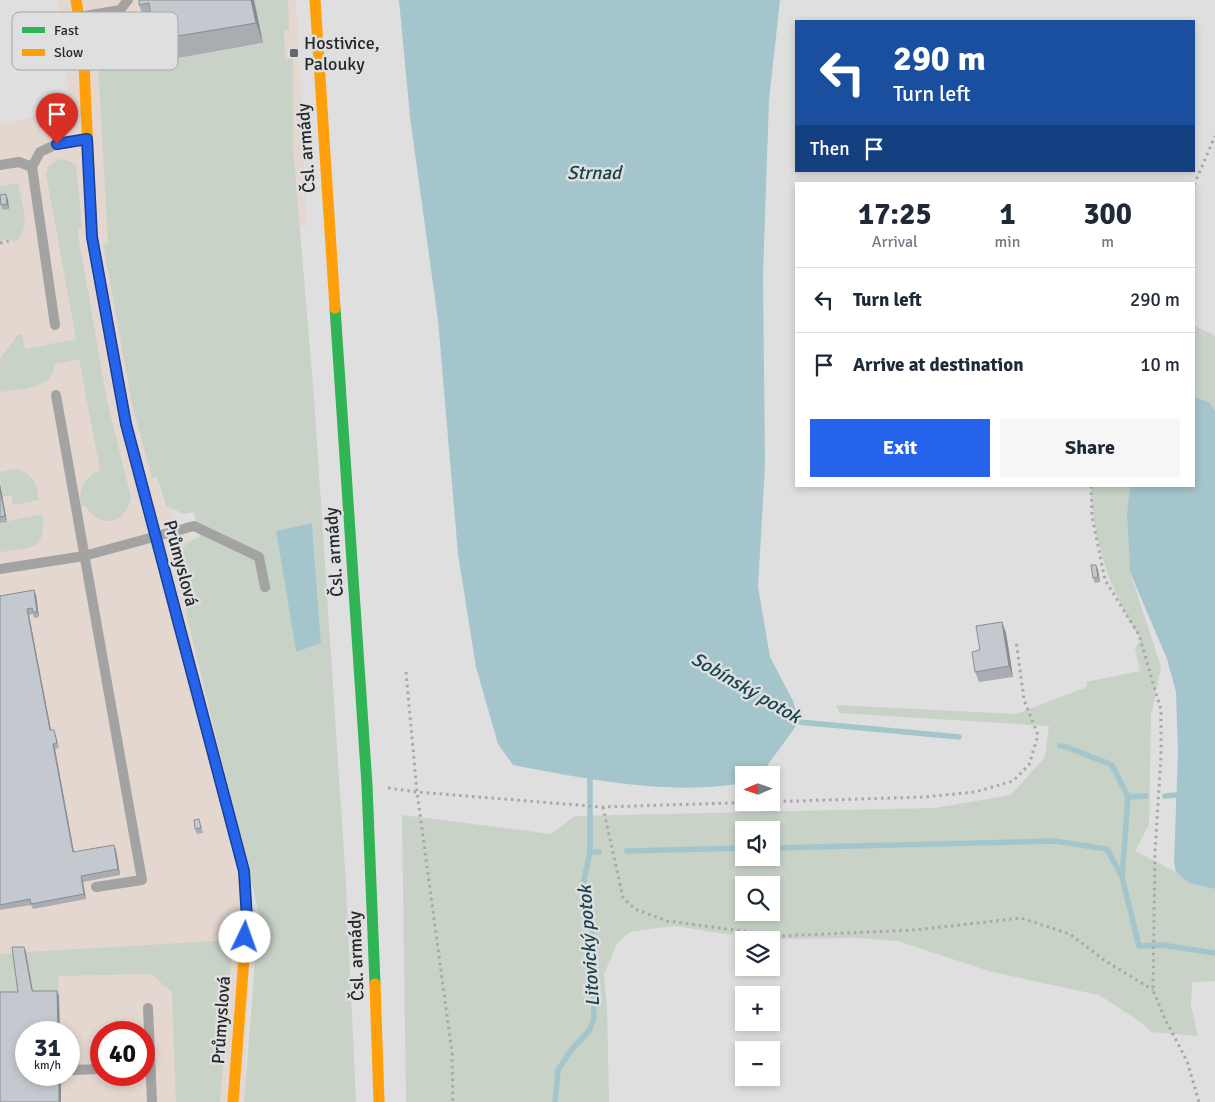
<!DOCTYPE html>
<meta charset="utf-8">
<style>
:root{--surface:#fff;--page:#f6f6f7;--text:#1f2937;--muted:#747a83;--line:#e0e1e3;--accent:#2563eb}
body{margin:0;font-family:Signika,sans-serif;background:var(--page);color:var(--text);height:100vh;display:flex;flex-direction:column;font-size:19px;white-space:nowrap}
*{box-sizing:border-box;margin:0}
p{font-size:16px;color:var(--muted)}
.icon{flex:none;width:28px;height:28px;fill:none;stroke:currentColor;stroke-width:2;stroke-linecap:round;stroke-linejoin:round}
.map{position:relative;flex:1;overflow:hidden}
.sheet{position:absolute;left:795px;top:182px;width:400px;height:305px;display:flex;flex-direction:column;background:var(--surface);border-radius:0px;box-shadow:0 2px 8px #0003}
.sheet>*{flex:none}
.guide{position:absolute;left:795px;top:20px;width:400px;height:152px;border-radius:0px;box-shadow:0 2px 8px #0003;background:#1a4fa0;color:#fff;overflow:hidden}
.needle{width:32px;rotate:268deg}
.tools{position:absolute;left:735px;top:766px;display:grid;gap:10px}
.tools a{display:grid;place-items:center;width:45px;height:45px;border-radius:0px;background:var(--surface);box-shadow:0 2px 8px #0003;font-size:25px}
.speed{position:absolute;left:15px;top:1021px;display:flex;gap:10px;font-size:25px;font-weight:700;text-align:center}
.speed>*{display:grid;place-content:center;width:65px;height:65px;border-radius:50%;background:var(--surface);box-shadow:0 2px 8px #0003;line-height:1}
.speed small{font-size:12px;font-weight:400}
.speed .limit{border:8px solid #d22;background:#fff;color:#111}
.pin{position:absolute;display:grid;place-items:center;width:42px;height:42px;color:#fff;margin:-51px -21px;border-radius:50% 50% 50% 0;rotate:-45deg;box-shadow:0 0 5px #0007}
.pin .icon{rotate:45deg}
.me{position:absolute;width:55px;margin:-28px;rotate:3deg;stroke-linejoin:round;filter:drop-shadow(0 0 4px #0008)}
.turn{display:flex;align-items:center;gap:18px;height:105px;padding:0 15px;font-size:22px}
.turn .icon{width:65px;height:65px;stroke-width:2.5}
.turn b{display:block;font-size:35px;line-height:42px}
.then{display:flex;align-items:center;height:48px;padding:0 15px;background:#0003;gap:10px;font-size:19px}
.eta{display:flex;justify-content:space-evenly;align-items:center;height:85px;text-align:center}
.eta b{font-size:30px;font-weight:700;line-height:35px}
.cta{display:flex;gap:10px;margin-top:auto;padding:10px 15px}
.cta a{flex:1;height:58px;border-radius:0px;background:var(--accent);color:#fff;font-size:20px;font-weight:700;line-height:58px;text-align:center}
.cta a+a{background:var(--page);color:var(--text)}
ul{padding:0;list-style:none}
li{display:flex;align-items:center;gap:15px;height:65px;padding:0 15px;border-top:1px solid var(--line)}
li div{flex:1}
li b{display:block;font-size:19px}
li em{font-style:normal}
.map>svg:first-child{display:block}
</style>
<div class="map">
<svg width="1215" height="1102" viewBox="0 0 1215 1102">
<rect width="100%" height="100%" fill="#dfdfdf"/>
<path fill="#e3d7d0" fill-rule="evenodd" d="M57,0h239l11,226 -199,17 44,235 5,-1 5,21 4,8 6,4 5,21 17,7 -3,1 -12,18 1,8 -5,2 78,296 -9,239h-244v-978l71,-15zM26,1032h43v43h-43zM101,1032h43v43h-43z"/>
<path fill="#c8d2c7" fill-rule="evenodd" d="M254,0h34l1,30 -5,1 1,28h8v89l21,249 32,487 10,218h-112l15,-189 -84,-346 4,-2c0,-15 6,-24 21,-28l-6,-25 -10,2 -18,-8 -9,-29 -5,1 -20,-74 -29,-160 5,-1 -12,-217 7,-4 42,-7 10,9 7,37 100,-17zM312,523l9,119 -25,10 -20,-121z
M59,159l11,2 6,4 6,63 -5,1 30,172 24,97c-7,27 -29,31 -46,8l-4,2c-3,-18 2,-30 19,-38l-21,-111 -25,5c1,26 -35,25 -54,28v-33l17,-24 5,-1 3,15 51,-10 -30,-165 3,-9z
M18,183c3,18 15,47 -4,59l-4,-3 -10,2v-55z
M1194,325l21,11v74l-6,-8 -15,-5z
M16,469c17,4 21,15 23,31l-26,5 -2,-10 -9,2 -2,-25z
M1091,486h39l-3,27 3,59 31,95 -10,49 -2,109 -14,26 41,21 13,11 26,6v92l-23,1 -1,23 7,31 -47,-4 -12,-11 -40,-26 -107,-23 -94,-31 -42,-3 -73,1 -65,-6 -43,-7 -25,3 -20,3 -13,12 -13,30 3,35 2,93h-203l-4,-287 149,19 24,-18 360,-8 76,-13 34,-38 4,-31 -209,-13 -4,-8 180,9 71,-27 -1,-5 54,-11 -5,-23 6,-9c-30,-45 -49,-100 -50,-153zM744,830h27v28h-27zM744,885h27v27h-27z
M42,514c6,36 -12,34 -42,38v-29z
M233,940l-13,162h-44l-4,-110 -21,-18 -93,2 1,20 -25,1 -8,-45z
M14,953l6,44 -20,1v-44z"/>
<path fill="#a4c5cb" d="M399,0h381l-11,100 -6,175 2,190 -7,122 12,70 23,44 6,21 -35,48 -7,5h-13v8c-75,13 -157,-4 -231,-18l-15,-21 -22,-77 -18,-113 -20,-234 -28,-203z
M1194,397l15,5 6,8v479l-26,-6 -13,-11 -2,-9 4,-111 -2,-60 -9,-33 -37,-87 -3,-59 3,-27h64z
M312,523l9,120 -25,9 -20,-121z"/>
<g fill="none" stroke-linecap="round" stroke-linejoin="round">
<path stroke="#a4c5cb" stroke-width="5.5" d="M793,718l6,4 160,15
M1060,746l7,1 45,18 16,32 18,-1
M1165,796l11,-1 5,-3
M771,848l284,-7 52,8 15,28 17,69 23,-1 53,8
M627,851l117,-3
M590,852h9
M1122,877l6,-80
M555,1102l3,-32 14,-21 17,-18 5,-13 -1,-73 -3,-31 -8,-25 8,-37v-79"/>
<path stroke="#a8a8a8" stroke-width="3" stroke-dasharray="2.5 4" stroke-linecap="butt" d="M1194,185l21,-49
M0,243l9,-2
M1091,486l1,30 13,64 34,55 22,75v46l-6,95 -2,139 12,29 22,42 12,41
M406,672l11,120 35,261 1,49
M388,788l29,4 185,15 322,-10 51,-5 38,-11 16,-16 9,-30 -14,-35 -8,-60
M603,807l20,91 12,11 32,12 113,15 135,-6 106,-12 49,16 34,26 49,30"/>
<path stroke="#a3a3a2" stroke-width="10" d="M79,17l41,-7 8,-10
M46,36l35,18
M0,165l19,-3 13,5
M55,325l-23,-158 8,-15 17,-8 29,-5
M56,395l86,485 -46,7
M0,569l84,-13 110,-30 65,31 6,30
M148,1008l4,94
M73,1070l28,-1"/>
<path stroke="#30b455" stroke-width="11" d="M91,215l1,22 34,187 118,447 1,14
M335,308l32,477 8,199"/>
<path stroke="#ff9f0a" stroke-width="11" d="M76,0l7,43 8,172
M315,0l20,308
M375,984l4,118
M233,1102l14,-183 -2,-34"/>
</g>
<path fill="#a9adb2" d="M139,0h115l9,43 -102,18 -7,-21 -2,-15 -5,1 -8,-21z
M44,25l-7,11 -6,-3 -2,-5z
M8,200l1,9 -6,1 -2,-5z
M0,484l7,38 -7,1z
M1096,565l2,5 2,12 -5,1 -2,-5z
M34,590l2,5 3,22 -5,1 -1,-4 -4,1 22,115 5,5 3,13 -4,1 19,103 42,-2 4,25 -37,7 3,17 -53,10 -2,-4 -31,5v-314z
M1002,622l4,11 7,44 -34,5 -4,-10 5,-22z
M201,825l2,8 -6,1 -2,-5z"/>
<path fill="#898d91" d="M251,0h3l9,43 -7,-20z
M42,19l2,6 -7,11 -1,-5z
M6,194l2,6 1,9 -2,-5z
M0,484l7,38 -2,-6 -5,-27z
M1096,565l2,5 2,12 -2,-5z
M34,590l2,5 3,22 -2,-5z
M27,609l2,6 23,121 -2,-6z
M1002,622l4,11 7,44 -4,-11z
M53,744l2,5 20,109 -2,-6z
M114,845l2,5 4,25 -2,-6z
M81,876l2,6 3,17 -2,-5z
M24,947l2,5 8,45 -2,-6z
M57,991l2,5 1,36h-2z
M59,1075h2v27h-2z"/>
<path fill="#c4c9cf" stroke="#898d91" d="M139,0h112l5,23 -102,17 -5,-37 -10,2z
M6,194l1,10 -6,1 -1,-10z
M0,489l5,27 -5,1z
M1091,565h5l2,12 -5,1z
M34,590l3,22h-4l-1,-4 -5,1 23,121h4l3,13 -4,1 20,108 41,-7 4,24 -37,7 3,18 -53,10 -1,-5 -30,6v-309z
M1002,622l7,44 -34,6 -3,-20 8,-2 -4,-24z
M199,819l2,9 -6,1 -1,-9z
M12,947h12l8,44h25l1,41h-32v43h33v27h-59v-110h18z"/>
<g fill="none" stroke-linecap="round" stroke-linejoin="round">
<g stroke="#184099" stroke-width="12">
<path id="route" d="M57,144l30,-5 5,98 34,187 118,447 3,48 -2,18"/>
</g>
<use href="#route" stroke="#2563eb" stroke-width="9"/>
</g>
<rect fill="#676768" stroke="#dedfe0" stroke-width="2" x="289" y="48" width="10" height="10" rx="2.5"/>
<g text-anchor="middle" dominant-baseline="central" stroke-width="5" stroke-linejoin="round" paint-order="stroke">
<g font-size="18" fill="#272728" stroke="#dedfe0" text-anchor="start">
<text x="304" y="43">Hostivice,<tspan x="304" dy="21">Palouky</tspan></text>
</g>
<g font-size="18" fill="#272728" stroke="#dedfe0">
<text transform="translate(306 148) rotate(-94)">Čsl. armády</text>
<text transform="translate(334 552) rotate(-94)">Čsl. armády</text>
<text transform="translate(181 563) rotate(75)">Průmyslová</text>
<text transform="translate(356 956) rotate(-92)">Čsl. armády</text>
<text transform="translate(221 1020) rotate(-86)">Průmyslová</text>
</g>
<g font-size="19" font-style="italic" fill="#18434b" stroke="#dedfe0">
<text x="594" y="173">Strnad</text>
<text transform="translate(746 688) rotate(30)">Sobínský potok</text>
<text transform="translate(589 946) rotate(-94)">Litovický potok</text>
</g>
</g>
<rect x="12" y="12" width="166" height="58" rx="8" fill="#dedfe0" stroke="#a7a8a9" stroke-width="1"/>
<rect x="22" y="27" width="23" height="6" fill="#30b455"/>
<rect x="22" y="49" width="23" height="7" fill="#ff9f0a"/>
<g font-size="14" fill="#272728">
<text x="54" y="35">Fast</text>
<text x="54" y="57">Slow</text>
</g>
</svg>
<div class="tools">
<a><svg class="needle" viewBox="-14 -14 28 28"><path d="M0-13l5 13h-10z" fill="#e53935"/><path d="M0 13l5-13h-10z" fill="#747a83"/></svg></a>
<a><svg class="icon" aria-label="sound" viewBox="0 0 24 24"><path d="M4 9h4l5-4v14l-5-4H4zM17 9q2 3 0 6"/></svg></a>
<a><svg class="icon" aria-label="search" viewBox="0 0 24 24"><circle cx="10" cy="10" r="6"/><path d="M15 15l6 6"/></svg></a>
<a><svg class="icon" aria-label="layers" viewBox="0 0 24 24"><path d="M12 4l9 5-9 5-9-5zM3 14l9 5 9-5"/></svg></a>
<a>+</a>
<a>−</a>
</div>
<div class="speed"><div>31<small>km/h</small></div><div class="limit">40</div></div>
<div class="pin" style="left:57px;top:144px;background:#d93025"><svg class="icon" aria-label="arrive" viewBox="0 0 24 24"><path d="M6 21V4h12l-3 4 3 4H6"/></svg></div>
<svg class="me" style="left:245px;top:937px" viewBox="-20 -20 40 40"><circle r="19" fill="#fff"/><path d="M0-13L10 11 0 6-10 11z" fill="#2563eb"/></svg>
<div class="guide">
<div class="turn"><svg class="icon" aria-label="left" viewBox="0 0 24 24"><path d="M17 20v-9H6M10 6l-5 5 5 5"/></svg><div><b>290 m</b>Turn left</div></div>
<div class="then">Then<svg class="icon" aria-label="arrive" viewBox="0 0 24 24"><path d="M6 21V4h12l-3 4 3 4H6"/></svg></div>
</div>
<section class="sheet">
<div class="eta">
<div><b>17:25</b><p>Arrival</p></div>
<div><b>1</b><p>min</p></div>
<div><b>300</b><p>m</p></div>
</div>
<ul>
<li><svg class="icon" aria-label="left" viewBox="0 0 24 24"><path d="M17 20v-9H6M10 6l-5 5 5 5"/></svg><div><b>Turn left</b></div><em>290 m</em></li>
<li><svg class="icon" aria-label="arrive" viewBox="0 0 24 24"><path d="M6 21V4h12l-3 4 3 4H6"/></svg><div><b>Arrive at destination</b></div><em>10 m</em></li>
</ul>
<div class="cta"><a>Exit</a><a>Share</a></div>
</section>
</div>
